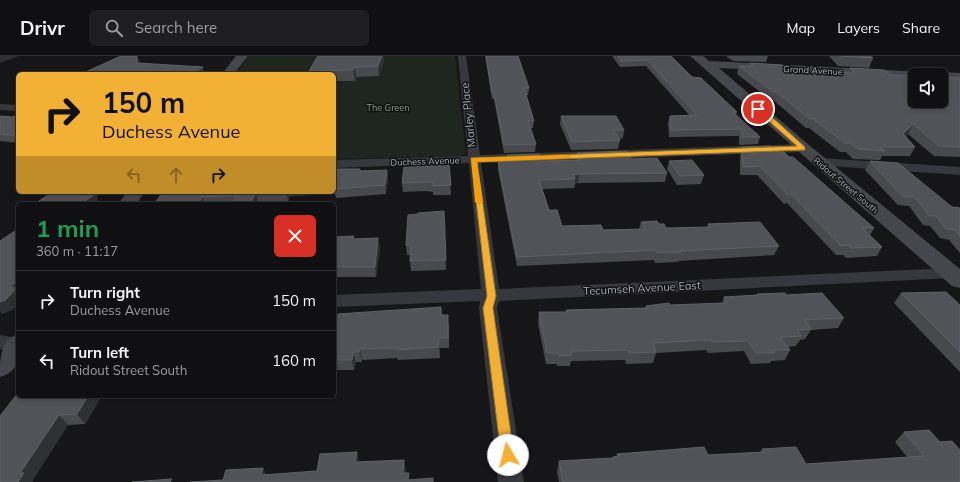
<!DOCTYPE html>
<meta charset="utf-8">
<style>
:root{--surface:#101012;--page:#1e1e20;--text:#f1f3f6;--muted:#9c9d9f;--line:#303032}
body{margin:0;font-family:Mulish,sans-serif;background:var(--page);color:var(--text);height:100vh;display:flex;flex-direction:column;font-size:15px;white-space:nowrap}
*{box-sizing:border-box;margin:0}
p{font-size:13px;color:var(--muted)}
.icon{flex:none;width:22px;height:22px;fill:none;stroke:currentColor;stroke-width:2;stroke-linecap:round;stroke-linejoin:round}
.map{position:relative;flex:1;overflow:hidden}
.drawer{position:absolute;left:16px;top:146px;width:320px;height:196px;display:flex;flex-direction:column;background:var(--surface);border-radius:6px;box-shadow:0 2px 6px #0003,0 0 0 1px var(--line)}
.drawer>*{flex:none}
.banner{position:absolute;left:16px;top:16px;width:320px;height:122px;border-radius:6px;box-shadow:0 2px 6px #0003,0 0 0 1px var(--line);background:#f2b134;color:#111;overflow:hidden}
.fabs{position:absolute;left:908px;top:12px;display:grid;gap:8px}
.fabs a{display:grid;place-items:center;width:40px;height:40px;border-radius:6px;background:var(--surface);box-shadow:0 2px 6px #0003,0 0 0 1px var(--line);font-size:20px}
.pin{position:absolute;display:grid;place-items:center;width:34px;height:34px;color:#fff;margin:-17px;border:2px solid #fff;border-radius:50%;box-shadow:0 1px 4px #0007}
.me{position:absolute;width:44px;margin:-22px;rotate:352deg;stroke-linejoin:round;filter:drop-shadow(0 0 3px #0008)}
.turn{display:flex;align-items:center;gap:14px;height:84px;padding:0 20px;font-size:18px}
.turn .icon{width:52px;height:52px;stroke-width:2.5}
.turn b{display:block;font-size:28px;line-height:34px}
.lanes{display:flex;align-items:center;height:38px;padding:0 20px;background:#0003;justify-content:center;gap:20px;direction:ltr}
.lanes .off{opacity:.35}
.round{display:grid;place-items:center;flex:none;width:42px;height:42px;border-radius:6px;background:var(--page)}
.overview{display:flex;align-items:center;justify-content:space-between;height:68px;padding:0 20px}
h1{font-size:24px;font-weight:700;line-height:30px;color:#1e9e55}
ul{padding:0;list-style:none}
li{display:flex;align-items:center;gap:12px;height:60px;padding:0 20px;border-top:1px solid var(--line)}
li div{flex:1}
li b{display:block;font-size:15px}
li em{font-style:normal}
header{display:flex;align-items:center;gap:24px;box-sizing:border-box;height:56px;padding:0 20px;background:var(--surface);border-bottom:1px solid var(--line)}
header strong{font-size:19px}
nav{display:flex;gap:22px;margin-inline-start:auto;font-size:14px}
.search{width:280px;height:36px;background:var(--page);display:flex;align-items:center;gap:10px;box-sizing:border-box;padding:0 14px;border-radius:6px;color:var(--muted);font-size:15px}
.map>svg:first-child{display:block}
</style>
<header>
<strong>Drivr</strong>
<div class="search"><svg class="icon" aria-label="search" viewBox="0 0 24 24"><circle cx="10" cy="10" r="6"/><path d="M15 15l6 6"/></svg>Search here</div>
<nav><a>Map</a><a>Layers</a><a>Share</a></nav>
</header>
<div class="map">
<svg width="960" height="426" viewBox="0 0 960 426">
<rect width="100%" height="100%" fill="#161618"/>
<path fill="#1e261f" d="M249,0h206l11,98 -6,2 -126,3v-85h-98z"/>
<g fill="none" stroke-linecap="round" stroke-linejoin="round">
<path fill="#37383d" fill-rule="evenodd" d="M458,0h8l14,99 323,-11 4,1 2,3 -2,3 -4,1 -322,11 18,126 451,-21 6,1 3,4 -3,4 -6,1 -451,23 -2,7 27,174h-26l-19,-174 1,-7 -146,6v-12l147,-6 -12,-126 -135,5v-8l134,-4z
M0,48l18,1v6l-18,-1z
M820,102l140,9v8l-145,-10 -1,-3 1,-3z
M0,279l18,3v14l-18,-3z"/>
<path fill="#45474d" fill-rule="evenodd" d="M236,0h12l-14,18h-12z
M690,0h13l6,5 215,11 2,3h-11v3l-196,-10 90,77 151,124v19l-8,-2z
M941,16l19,1v8l-19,-1v-5h-5z
M127,136h18l-9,12h-18z
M18,278c0,20 5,36 -18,43 0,-19 0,-36 18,-43z"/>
</g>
<path fill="#47494d" d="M318,0h66v4l-5,16 -23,1 -1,4h-21v-7h-25v-3z
M485,0h33l11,32 -1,7h-2l8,26 -1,7h-3l6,16 -1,8 -31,1 -10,-54h-2z
M612,0h59l21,21 45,35 -1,3 24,22 -2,7 -19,1v-9l-70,1 -1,-14 2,-7h20l-44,-50 -26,1z
M726,0h42l-2,6 -33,-1z
M829,0h41l3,2 -4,10 -31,-2z
M750,7l39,7 59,3 2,-5 41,7 69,3v79l-26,-1 -26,-22 -2,2 9,11 -5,9h-28l-2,4 -27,-1 -7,-7h-6l-31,-24h-3l-33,-28 -4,-1 -32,-25 2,-8h10z
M18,59v28l-18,-2v-25l12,1z
M561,60l63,14 -1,8 -5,1 2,1 -2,9 -47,1 -11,-26z
M742,91l36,5 96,76 -4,7 12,12 -5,9 -31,2 -3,-3h-7l-49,-52 -3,1 -27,-29h-17v-19z
M577,97l54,6 36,14 -2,9 -87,1 -3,1 -1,4 -32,1 7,21 13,16 41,4 36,-1 2,-7 18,2 7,4 41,-1 1,-3 71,22 -5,9 -96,6v1l-23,1 -1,-3 -137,6 -19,-96v-8l9,-1v-6l35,6 34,-1z
M669,105l35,14 -3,9 -24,1 -10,-16z
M870,105l82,46 8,1v45l-11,-13 -9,-2 -10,-12 -7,-1 -14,-19 -11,-1 -33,-35z
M449,109l2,30h-18v-3l-7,-1 -23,1 -1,-9z
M334,113h26l1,2 26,-1 1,8 -2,16 -50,4 -1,-4 -45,2 -2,5h-30l-1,3h-103l9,-12h171z
M418,158l27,7 1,49 -35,1 -1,-10 1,-6h-4l-1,-10z
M334,181l20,2 26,9 -4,29h-42z
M901,237l59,12v67l-66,-69z
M757,238l29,1 58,23 -6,10 -27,2 -6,9 -5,1 -4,6 -8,1 2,3 -5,10 -14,1 -1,2 -19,1 -7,-13 -36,2 -2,-3 -50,3 -3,10 -27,1 -1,-4 -54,1 -1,5h-13v-2h-11l-8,-41 1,-11h27v-2l79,-2 1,-2 76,-3 2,-6 32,-2z
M441,251l1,8 7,10v23h-9v10l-42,2 -1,-2 -35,2v2h-6l-2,8h-20v-54z
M18,340h80l2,3 -15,25 -17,1 -36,56 1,1h-33z
M904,376l56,50h-401l-2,-10 2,-11 54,-3v-1h4v-3l91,1 52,-2 2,-4 44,15 101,-7 -12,-15z"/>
<path fill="#2f3033" d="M0,0h19l-19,7z
M137,0l2,5 1,8 -3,-6z
M382,0h2v4l-5,16 -1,-10z
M203,11l2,6 -1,1h-13z
M355,11l1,10 -1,4 -2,-11z
M913,68l-5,10 -10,9 5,-9z
M387,114l1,8 -2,16 -1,-9z
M579,118l-1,9 -3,1v-5l-1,-4z
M87,136h16l-6,5 2,6 -1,1h-18z
M286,136h3l1,4 -2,5z
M256,137l2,8 -1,3h-7z
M202,141l3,7h-7z
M378,182l2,10 -4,29 -1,-10z
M18,225v23l-5,6 -11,4 -2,-3v-9l10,-15z
M439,282l1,10v10l-1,-11z
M360,293l2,11v2l-3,-10z
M353,296l3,10 -2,8 -2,-10z
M84,340h14l2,3 -15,25 -8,-10z
M59,359l9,10 -36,56 1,1h-15l2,-9z
M357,396l2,11 -4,-1z
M404,404l2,10 -1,12 -2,-9z
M263,412l5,11 -7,-4z"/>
<path fill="#525359" stroke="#5f6168" d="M121,0h16v7l66,4 -12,7h-110z
M318,0h64l-4,10 -23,1 -2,3 -44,1z
M486,0h32l11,32h-5l10,33h-6l8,23 -32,1 -10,-52h-2z
M618,0h53l21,21 9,1 36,34h-4l27,25h-18v-8l-71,1 -1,-14 27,-1 -50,-55 -26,1z
M841,0h29l3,2 -31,-2z
M750,7l32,2 7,5 66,3 -5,-5 34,2 7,5 24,1v25h26v-24l19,1v69l-21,-1 -26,-22 -10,10 12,13h-35l5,4 -27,-2 -8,-6h-5l-32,-24h-3l-34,-27 -4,-1 -33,-25h15z
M18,59v21l-18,-2v-18l12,1z
M561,60h55l8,14h-11l7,10 -48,2z
M771,90l7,6h6l5,5h4l81,71h-12l20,19 -31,1 -3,-3 -7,1 -50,-52 -3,1 -28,-29 -17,1 -1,-20z
M626,95l5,8 26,-1 10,15 -88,1 -5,1 1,4 -36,1 10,30h8l5,16 39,-1 2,5 42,-1 -4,-7 16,-1 2,3h5l2,4 44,-1 -2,-3 52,-2 19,24 -99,5 1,1 -23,1 -2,-3 -139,7 -19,-95 10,-1 -1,-6 32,-1 3,7 38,-1 -3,-7z
M692,104l12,15 -24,1 -11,-15z
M870,105l28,2 54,44 8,1v28l-5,-6 -9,-1 -10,-13h-7l-14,-19h-12z
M449,109l2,20 -18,1v-4h-7l-24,1 2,-16z
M334,113h26v2l27,-1 -2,15 -51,4 1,-3h-1z
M53,136h36l6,2 -15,10h-46z
M163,136h123l-30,1 -6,11h-18l5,-9 -35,2 -4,7h-44z
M444,155l2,49 -36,1 1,-16h-5l2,-30 10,-1v-1z
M18,173v52l-8,6 7,1 -12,12 -5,2v-61z
M354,180l-1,3 25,-1 -3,29h-41v-30z
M946,236l14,13v47l-59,-59z
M785,237l1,2 36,-2 22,25 -39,2 6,9 -14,1 4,6 -21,1 10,13h-17l2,3h-19l-8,-12 -36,1 -1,-2 -58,3 3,9 -27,1 -1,-3 -56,1v4l-13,1 -1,-3h-11l-8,-41h28l-1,-2 81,-2 -1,-2 23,-3 1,2 55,-2 2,-1 -3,-5 34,-2 -1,-1z
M441,251v8h7v23h-9v9l-43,3v-2l-36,1 -1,3h-6l-1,8h-18v-44h4v-2z
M18,337v3h70l-11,18 -18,1 -39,58h4l-6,9h-18v-66z
M929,374l11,12 12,-1 8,9v32h-397l-4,-21 54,-3v-1l5,-1 -1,-2 87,-7 4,8 56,-3 -2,-3 34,-2 10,17 118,-8 -20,-24z
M357,396l-2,10 49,-2 -1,13h6l-1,7 25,-2v4h-243l33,-2 3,-10 37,-2 -2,7 56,-4 3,-17z
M172,423l-2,3h-38z"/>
<path fill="#f2b134" stroke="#9d7322" d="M756,51h5l44,40v3l-328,12 19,134 -3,12 21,147 -2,4 -4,2 -5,-2 -2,-4 -18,-147 4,-12 -16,-138 326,-12 -41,-36z"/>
<path fill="#f59e0b" d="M568,99h3v3l-94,4 6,40 -4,3 -4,-3 -4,-44z"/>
<g text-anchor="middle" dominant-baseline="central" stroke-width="3" stroke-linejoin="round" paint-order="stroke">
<g font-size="9" fill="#a8adb8" stroke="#111113">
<text transform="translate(813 14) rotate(3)">Grand Avenue</text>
<text transform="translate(425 105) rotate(-2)">Duchess Avenue</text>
<text transform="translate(846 129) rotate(40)">Ridout Street South</text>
</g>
<g font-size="9" fill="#7fa381" stroke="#111113">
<text x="388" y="51">The Green</text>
</g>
<g font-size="11" fill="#a8adb8" stroke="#111113">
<text transform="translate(468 59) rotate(-96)">Marley Place</text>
<text transform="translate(642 232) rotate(-3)">Tecumseh Avenue East</text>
</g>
</g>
</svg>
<div class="fabs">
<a><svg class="icon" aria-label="sound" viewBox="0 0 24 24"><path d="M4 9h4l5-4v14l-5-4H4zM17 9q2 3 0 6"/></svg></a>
</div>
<div class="pin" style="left:758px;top:53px;background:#d93025"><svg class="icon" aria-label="arrive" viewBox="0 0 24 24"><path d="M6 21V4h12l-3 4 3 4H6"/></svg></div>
<svg class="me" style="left:508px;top:399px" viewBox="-20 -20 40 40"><circle r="19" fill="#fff"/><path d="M0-13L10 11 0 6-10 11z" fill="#f2b134"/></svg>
<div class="banner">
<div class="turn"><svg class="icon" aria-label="right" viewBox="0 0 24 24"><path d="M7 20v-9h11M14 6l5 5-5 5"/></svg><div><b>150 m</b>Duchess Avenue</div></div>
<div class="lanes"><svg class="icon off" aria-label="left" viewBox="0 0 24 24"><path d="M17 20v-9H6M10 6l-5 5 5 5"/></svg><svg class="icon off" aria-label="ahead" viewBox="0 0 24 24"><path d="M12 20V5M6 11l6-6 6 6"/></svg><svg class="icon" aria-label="right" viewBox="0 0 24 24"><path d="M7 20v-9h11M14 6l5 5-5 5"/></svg></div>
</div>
<section class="drawer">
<div class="overview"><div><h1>1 min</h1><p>360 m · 11:17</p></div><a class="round" style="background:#d93025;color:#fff"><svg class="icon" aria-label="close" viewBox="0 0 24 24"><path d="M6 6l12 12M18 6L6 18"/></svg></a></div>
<ul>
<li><svg class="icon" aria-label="right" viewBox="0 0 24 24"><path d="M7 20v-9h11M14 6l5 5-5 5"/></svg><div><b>Turn right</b><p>Duchess Avenue</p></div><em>150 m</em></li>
<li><svg class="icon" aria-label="left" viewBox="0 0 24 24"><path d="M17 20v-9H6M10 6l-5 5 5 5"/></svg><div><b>Turn left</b><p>Ridout Street South</p></div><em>160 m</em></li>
</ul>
</section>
</div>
